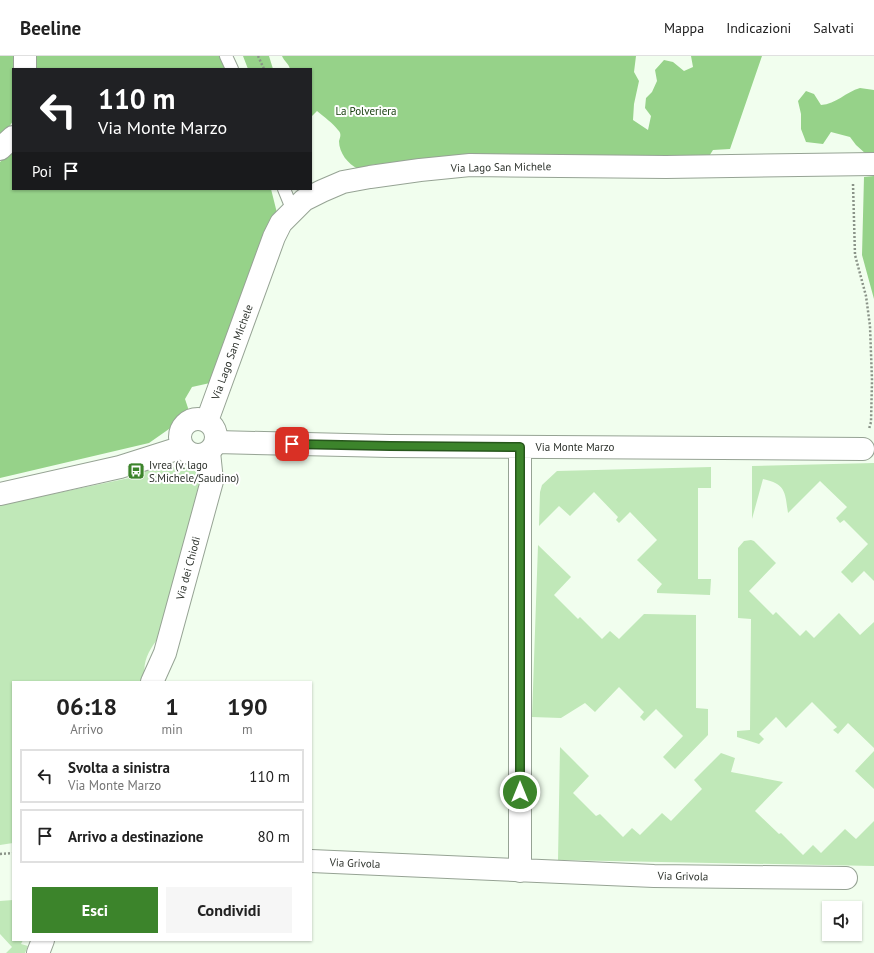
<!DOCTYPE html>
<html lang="it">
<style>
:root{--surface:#fff;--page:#f6f6f6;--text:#222;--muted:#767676;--line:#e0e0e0;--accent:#3c842b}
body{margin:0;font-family:"PT Sans",sans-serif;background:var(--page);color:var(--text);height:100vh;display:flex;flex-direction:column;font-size:15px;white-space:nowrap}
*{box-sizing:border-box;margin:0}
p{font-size:13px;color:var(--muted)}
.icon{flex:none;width:22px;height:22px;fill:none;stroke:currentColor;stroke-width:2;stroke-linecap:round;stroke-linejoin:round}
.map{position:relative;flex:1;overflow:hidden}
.sheet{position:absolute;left:12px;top:625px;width:300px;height:260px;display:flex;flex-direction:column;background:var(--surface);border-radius:0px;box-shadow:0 1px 3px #0004}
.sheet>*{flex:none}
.top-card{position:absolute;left:12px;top:12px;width:300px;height:122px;border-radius:0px;box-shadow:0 1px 3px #0004;background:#202124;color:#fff;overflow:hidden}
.buttons{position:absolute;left:822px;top:845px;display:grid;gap:8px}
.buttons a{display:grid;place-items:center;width:40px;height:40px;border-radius:0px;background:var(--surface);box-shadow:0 1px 3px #0004;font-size:20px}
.pin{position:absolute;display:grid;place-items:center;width:34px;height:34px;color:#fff;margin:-17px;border-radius:8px;box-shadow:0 2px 6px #0006}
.me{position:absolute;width:44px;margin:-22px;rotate:0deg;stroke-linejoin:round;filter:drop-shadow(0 0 3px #0008)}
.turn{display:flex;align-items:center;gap:14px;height:84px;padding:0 20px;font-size:18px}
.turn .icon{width:52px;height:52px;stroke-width:2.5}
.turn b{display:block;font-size:28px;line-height:34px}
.then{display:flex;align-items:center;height:38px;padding:0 20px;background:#0003;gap:8px;font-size:15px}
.eta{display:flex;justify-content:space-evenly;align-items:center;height:68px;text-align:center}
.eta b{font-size:24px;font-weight:600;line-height:28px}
.cta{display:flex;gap:8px;margin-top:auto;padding:8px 20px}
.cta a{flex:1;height:46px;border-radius:0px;background:var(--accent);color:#fff;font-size:16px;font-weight:600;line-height:46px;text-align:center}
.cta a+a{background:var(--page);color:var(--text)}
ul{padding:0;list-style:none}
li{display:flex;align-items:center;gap:12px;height:54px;margin:0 8px 6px;padding:0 12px;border:2px solid var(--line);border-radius:0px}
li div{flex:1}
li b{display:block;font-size:15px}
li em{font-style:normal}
header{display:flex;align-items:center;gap:24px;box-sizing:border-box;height:56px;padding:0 20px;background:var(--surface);border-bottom:1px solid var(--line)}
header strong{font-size:19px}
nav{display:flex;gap:22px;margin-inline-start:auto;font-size:14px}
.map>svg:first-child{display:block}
</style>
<header>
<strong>Beeline</strong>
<nav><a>Mappa</a><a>Indicazioni</a><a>Salvati</a></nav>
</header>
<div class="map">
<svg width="874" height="897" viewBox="0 0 874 897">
<rect width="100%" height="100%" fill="#f1feee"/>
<path fill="#c0e8b8" d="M874,407v118l-10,-10 -12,12 -11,-11 27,-28 -24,-24 -4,3 -4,-5 11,-11 -27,-26 -32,32c-3,-21 -2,-29 -25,-34l-11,40v-53z
M167,411l35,1 3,4 -47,167c-9,10 -17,26 -12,39l-2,4h-131v161l-13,2v-340l134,-28 1,-7z
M711,411v21h-13v91h13l-1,16 -53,-2v-3l5,-6 -25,-24 20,-20 -27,-28 -11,11 -3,-3 2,-3 -24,-25 -24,24 -11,-10 -20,20 1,-34 2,-7 15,-14z
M751,484l3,1 22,22 -27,28 24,24 3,-3 24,24 6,-6 8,8 25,-25 21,22 14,-13v126l-26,-25 -10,11 -5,-4 4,-3 -25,-25 -26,26 -10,-11 -17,17 5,5 -5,5 -22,-7v-6l13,-1 1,-111 -13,-1v-70l6,-7z
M538,489l33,32 -17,18 24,24 2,-2 22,22 8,-8 9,8 25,-25 52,1v93l12,1v26l-33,34 -12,-12 20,-21 -27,-27 -12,12 -4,-4 4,-5 -25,-25 -24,25 -10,-9 -24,15 -29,-1z
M560,691l29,29 -16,17 23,23 4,-2 23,23 9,-9 8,7 22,-22 9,8 31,-32 -8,-9 27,-27 14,5 -4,14 52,10 -28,29 24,23 2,-1 22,22 10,-10 8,8 24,-24 11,10 18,-18v45l-316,-6z
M874,695v38l-19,-18z
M13,844v40h10l-2,4 7,2 -3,7h-19l6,-6 -12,-13v-33z"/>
<path fill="#96d289" d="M0,0h16v13h-3v52l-4,6 -9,9z
M35,0h185l5,13h-190z
M243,0h26l4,13h-25z
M282,0h354l-2,16 5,9 -5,23 -1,16 15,10 3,-14 -6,-8 1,-10 6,-6 5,-11 -2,-11 9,-10 9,2 11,9 9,-4 -2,-11h71l-32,93 -17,1 -7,11 -214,-7 -121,11 -13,4c-10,-5 -19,-16 -19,-28 1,-4 3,-7 -1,-11 -5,-7 -14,-13 -21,-19l-6,6v-48h-21c-1,-5 -6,-8 -8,-13z
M860,32l14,2v63l-8,1 -10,-9 -6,-8 -19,-5 -8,12 -17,-2 -5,-13v-15l-3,-13 8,-10 8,3 7,11c15,-1 25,-13 39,-17z
M13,94v39h258l7,28 -68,166 -18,4 -7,12 4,12 -10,11 -30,21 -149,35v-316z
M874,120v123l-12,-44 2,-78z"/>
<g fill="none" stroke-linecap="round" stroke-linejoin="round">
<g stroke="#96a394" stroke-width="14">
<path id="lane" d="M226,0l6,13
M284,133l9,22"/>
</g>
<g stroke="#96a394" stroke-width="24">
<path id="street" d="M25,13v-13
M0,93l13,-12
M216,386l174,4 473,3
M152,626l13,-29 47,-172 -3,-29
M311,805l343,15 192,2
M520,815v-424
M38,897l5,-13"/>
</g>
<g stroke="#96a394" stroke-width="24">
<path id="secondary" d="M180 381a18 18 0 1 1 36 0a18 18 0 1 1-36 0Z
M207,365l67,-184 7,-14 23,-23 18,-9 21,-9 27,-5 50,-7 50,-5 196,2 208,-3
M0,438l120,-27 63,-20"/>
</g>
<path stroke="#8a9388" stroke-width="2.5" stroke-dasharray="2 2" stroke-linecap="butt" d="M258,0l6,13
M853,128l2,71 11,41 4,30 2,54 -1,42 -2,7
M0,798l13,-1"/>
<use href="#lane" stroke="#fff" stroke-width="12"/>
<use href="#street" stroke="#fff" stroke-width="22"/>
<use href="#secondary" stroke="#fff" stroke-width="22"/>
</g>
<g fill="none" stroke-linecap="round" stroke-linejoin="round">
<g stroke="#27561c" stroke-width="10">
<path id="route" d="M292,388l98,2 130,1v345"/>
</g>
<use href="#route" stroke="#3c842b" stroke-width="7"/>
</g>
<defs>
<g id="bus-square" transform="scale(0.9)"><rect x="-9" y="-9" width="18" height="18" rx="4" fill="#3c842b" stroke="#fff"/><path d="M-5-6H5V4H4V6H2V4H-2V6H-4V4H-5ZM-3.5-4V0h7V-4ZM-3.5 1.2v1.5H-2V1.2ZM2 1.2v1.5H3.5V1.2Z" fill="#fff"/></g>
</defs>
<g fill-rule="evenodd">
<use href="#bus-square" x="136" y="415"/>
</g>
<g text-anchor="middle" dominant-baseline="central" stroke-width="4" stroke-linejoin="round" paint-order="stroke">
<g font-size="11" fill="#113907" stroke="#fff">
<text x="366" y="55">La Polveriera</text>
</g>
<g font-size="11" fill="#2c312b" stroke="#fff">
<text transform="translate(501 111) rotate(-1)">Via Lago San Michele</text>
<text transform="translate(232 296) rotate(-70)">Via Lago San Michele</text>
<text x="575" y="391">Via Monte Marzo</text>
<text transform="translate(188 512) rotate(-75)">Via dei Chiodi</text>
<text transform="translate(355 807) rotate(2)">Via Grivola</text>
<text transform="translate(683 820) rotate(1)">Via Grivola</text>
</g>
<g font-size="11" fill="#2c312b" stroke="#fff" text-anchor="start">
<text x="149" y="409">Ivrea (v. lago<tspan x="149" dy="13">S.Michele/Saudino)</tspan></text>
</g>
</g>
</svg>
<div class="buttons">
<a><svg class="icon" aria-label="sound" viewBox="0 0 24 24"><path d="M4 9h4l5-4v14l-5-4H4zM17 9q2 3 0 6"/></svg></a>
</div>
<div class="pin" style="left:292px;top:388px;background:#d93025"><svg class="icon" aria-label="arrive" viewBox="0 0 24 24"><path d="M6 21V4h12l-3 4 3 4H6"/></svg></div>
<svg class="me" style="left:520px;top:736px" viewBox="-20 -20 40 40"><circle r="17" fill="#3c842b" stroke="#fff" stroke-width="3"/><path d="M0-11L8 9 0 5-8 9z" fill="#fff"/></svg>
<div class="top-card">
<div class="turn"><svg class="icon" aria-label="left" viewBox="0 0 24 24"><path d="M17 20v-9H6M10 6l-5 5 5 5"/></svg><div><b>110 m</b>Via Monte Marzo</div></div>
<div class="then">Poi<svg class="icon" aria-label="arrive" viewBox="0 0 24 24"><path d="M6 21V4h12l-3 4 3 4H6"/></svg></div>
</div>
<section class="sheet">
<div class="eta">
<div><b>06:18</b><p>Arrivo</p></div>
<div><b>1</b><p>min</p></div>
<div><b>190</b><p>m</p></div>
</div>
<ul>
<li><svg class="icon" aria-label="left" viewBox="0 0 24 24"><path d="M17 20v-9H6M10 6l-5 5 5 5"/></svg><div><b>Svolta a sinistra</b><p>Via Monte Marzo</p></div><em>110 m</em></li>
<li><svg class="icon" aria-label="arrive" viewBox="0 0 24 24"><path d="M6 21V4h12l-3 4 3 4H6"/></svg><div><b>Arrivo a destinazione</b></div><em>80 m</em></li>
</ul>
<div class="cta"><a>Esci</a><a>Condividi</a></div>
</section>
</div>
